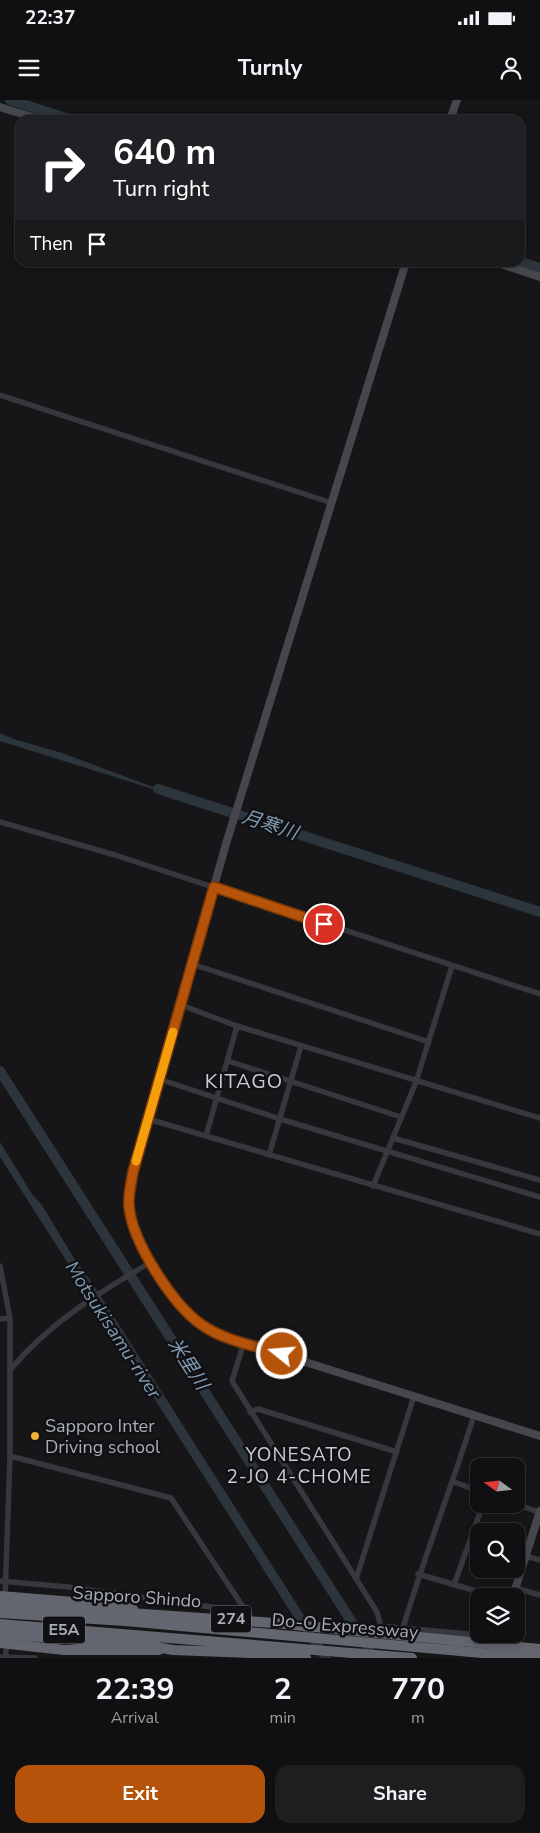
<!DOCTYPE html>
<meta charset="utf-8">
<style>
:root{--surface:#101012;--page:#1e1e20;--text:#f1f3f6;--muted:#9c9d9f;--line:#303032;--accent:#b45309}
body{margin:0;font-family:"Nunito Sans","Noto Sans JP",sans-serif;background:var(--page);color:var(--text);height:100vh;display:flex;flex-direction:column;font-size:19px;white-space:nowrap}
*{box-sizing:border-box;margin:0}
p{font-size:16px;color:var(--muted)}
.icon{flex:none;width:28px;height:28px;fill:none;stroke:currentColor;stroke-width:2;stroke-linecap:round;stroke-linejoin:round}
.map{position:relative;height:1558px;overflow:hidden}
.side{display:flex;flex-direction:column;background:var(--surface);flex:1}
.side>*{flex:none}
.banner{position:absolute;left:15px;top:15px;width:510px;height:152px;border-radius:15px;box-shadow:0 2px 8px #0003,0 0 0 1px var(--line);background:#202124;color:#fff;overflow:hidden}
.needle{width:32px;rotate:285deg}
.controls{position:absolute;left:470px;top:1358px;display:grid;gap:10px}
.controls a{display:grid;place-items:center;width:55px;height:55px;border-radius:10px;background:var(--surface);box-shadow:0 2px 8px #0003,0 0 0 1px var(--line);font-size:25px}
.pin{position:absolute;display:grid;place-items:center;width:42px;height:42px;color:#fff;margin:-21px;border:2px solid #fff;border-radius:50%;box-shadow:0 1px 5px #0007}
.me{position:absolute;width:55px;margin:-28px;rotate:287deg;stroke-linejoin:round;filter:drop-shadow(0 0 4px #0008)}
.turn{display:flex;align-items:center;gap:18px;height:105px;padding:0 15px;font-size:22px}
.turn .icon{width:65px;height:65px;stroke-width:2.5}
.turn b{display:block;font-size:35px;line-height:42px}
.then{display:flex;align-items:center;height:48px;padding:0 15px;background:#0003;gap:10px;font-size:19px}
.eta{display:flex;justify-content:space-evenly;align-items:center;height:85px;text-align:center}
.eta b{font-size:30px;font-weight:700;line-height:35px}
.primary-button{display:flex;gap:10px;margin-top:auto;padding:10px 15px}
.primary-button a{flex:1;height:58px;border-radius:15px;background:var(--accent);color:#fff;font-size:20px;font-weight:700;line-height:58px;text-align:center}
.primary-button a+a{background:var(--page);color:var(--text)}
.status{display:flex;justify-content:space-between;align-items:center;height:35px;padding:0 25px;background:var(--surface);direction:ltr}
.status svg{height:14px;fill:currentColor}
header{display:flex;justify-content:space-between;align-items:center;height:65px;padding:0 15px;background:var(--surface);font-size:22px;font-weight:700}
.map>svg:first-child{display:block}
</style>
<div class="status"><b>22:37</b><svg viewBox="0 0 49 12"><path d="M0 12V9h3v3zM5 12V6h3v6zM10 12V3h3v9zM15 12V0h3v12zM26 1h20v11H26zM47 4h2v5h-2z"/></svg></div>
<header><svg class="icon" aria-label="menu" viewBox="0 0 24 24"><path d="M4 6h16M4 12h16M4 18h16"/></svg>Turnly<svg class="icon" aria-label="person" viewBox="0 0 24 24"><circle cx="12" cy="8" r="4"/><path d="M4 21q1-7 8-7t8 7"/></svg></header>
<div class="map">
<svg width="540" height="1558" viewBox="0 0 540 1558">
<rect width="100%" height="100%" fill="#161618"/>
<path fill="#2c353c" d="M0,633l14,6 48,14 126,47 -188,-59z
M0,1042l32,52 10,11 33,55 18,24 238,374h-11l-320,-501z"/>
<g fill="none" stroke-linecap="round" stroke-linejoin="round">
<path stroke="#2c353c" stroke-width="10" d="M10,0l62,20
M520,162l20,6
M158,689l382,123
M0,971l369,578"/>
<path stroke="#37383d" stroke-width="5.5" d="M0,295l332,108
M0,722l115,33 425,139
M192,864l237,78
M181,905l56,21 303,92
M228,961l173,56
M159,979l121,40 260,78
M148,1019l392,115
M206,1036l31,-110
M393,1038l147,42
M269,1055l32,-109
M373,1086l43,-104 36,-116
M0,1166l10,52v138l-5,142
M0,1219l10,-1
M244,1242l-12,39 145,231 6,22
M11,1269c38,-46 89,-77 140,-107
M250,1312l8,-3 139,43
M10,1356l161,42 82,124
M454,1382l25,9
M515,1404l24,8
M526,1456l14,4
M418,1474l75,22
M356,1479l58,-183
M0,1481l68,6 179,25
M454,1485l29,-81
M516,1488l24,7
M379,1526l112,10 7,9
M403,1528c21,-72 49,-141 71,-213
M0,1557l35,1
M5,1558l2,-15"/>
<path stroke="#45474d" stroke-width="8" d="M0,7l42,13
M450,20l7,-20
M406,162l-180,582 -93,328c-2,12 -5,23 -4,34 3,36 43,99 73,119 7,5 16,8 24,12l314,99
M495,162l45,15
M513,1496l27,-85
M497,1548l5,-14"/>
<path stroke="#63666e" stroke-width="10" d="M0,1496l99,8 34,5
M461,1541l79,8
M0,1543l64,7h95"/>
<path stroke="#63666e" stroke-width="10" d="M0,1504l274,19 187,18
M0,1513l125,8 413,37
M0,1524l412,34
M0,1534l145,11 28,5 79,3 54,5"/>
</g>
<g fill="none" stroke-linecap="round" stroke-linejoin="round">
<g stroke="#753606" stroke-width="12">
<path id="route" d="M282,1254c-26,-8 -57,-13 -80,-29 -29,-20 -70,-83 -73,-119 -1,-11 2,-22 4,-34l81,-285 110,37"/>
</g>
<use href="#route" stroke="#b45309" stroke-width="9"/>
<path stroke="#f59e0b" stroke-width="9" d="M136,1061l37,-129"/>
</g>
<circle fill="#f2b134" stroke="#111113" stroke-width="2" cx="35" cy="1336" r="5"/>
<g text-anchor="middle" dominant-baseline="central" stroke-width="5" stroke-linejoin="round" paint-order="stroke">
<g fill="#111113" stroke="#7b7e86" stroke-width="1">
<rect x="211" y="1505.5" width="40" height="27" rx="4"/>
<rect x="43" y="1516.5" width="42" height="27" rx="4"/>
</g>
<g font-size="16" font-weight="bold" fill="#a8adb8">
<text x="231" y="1519">274</text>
<text x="64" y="1530">E5A</text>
</g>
<g font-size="18" fill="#a8adb8" stroke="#111113" text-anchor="start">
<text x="45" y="1326">Sapporo Inter<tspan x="45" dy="21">Driving school</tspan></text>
</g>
<g font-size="18" fill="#a8adb8" stroke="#111113">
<text transform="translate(137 1497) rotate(4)">Sapporo Shindo</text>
<text transform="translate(345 1526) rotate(5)">Do-O Expressway</text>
</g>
<g font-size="19" font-style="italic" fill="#7f9bb3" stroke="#111113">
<text transform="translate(270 725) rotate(18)">月寒川</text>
<text transform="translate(113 1230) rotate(57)">Motsukisamu-river</text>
<text transform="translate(188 1264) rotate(57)">米里川</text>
</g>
<g font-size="19" letter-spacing="1" fill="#c9ccd4" stroke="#111113">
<text x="299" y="1355">YONESATO<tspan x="299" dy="22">2-JO 4-CHOME</tspan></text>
</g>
<g font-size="20" letter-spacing="1" fill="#c9ccd4" stroke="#111113">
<text x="244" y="981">KITAGO</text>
</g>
</g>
</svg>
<div class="controls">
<a><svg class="needle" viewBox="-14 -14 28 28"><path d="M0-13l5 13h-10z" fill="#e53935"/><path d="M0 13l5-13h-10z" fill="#9c9d9f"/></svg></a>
<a><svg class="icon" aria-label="search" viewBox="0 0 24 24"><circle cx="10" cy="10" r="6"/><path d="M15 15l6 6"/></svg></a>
<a><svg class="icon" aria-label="layers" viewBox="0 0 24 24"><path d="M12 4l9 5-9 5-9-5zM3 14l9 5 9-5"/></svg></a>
</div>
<div class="pin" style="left:324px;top:824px;background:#d93025"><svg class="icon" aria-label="arrive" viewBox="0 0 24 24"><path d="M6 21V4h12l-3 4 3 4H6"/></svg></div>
<svg class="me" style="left:282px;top:1254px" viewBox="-20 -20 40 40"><circle r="17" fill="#b45309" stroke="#fff" stroke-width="3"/><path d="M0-11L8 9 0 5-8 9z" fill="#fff"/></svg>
<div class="banner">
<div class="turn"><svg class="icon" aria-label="right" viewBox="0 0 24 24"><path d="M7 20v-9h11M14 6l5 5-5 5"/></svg><div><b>640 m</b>Turn right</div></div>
<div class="then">Then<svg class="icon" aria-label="arrive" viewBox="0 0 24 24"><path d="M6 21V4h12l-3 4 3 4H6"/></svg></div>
</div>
</div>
<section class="side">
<div class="eta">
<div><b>22:39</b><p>Arrival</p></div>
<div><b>2</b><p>min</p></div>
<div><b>770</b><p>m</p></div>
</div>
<div class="primary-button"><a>Exit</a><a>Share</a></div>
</section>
